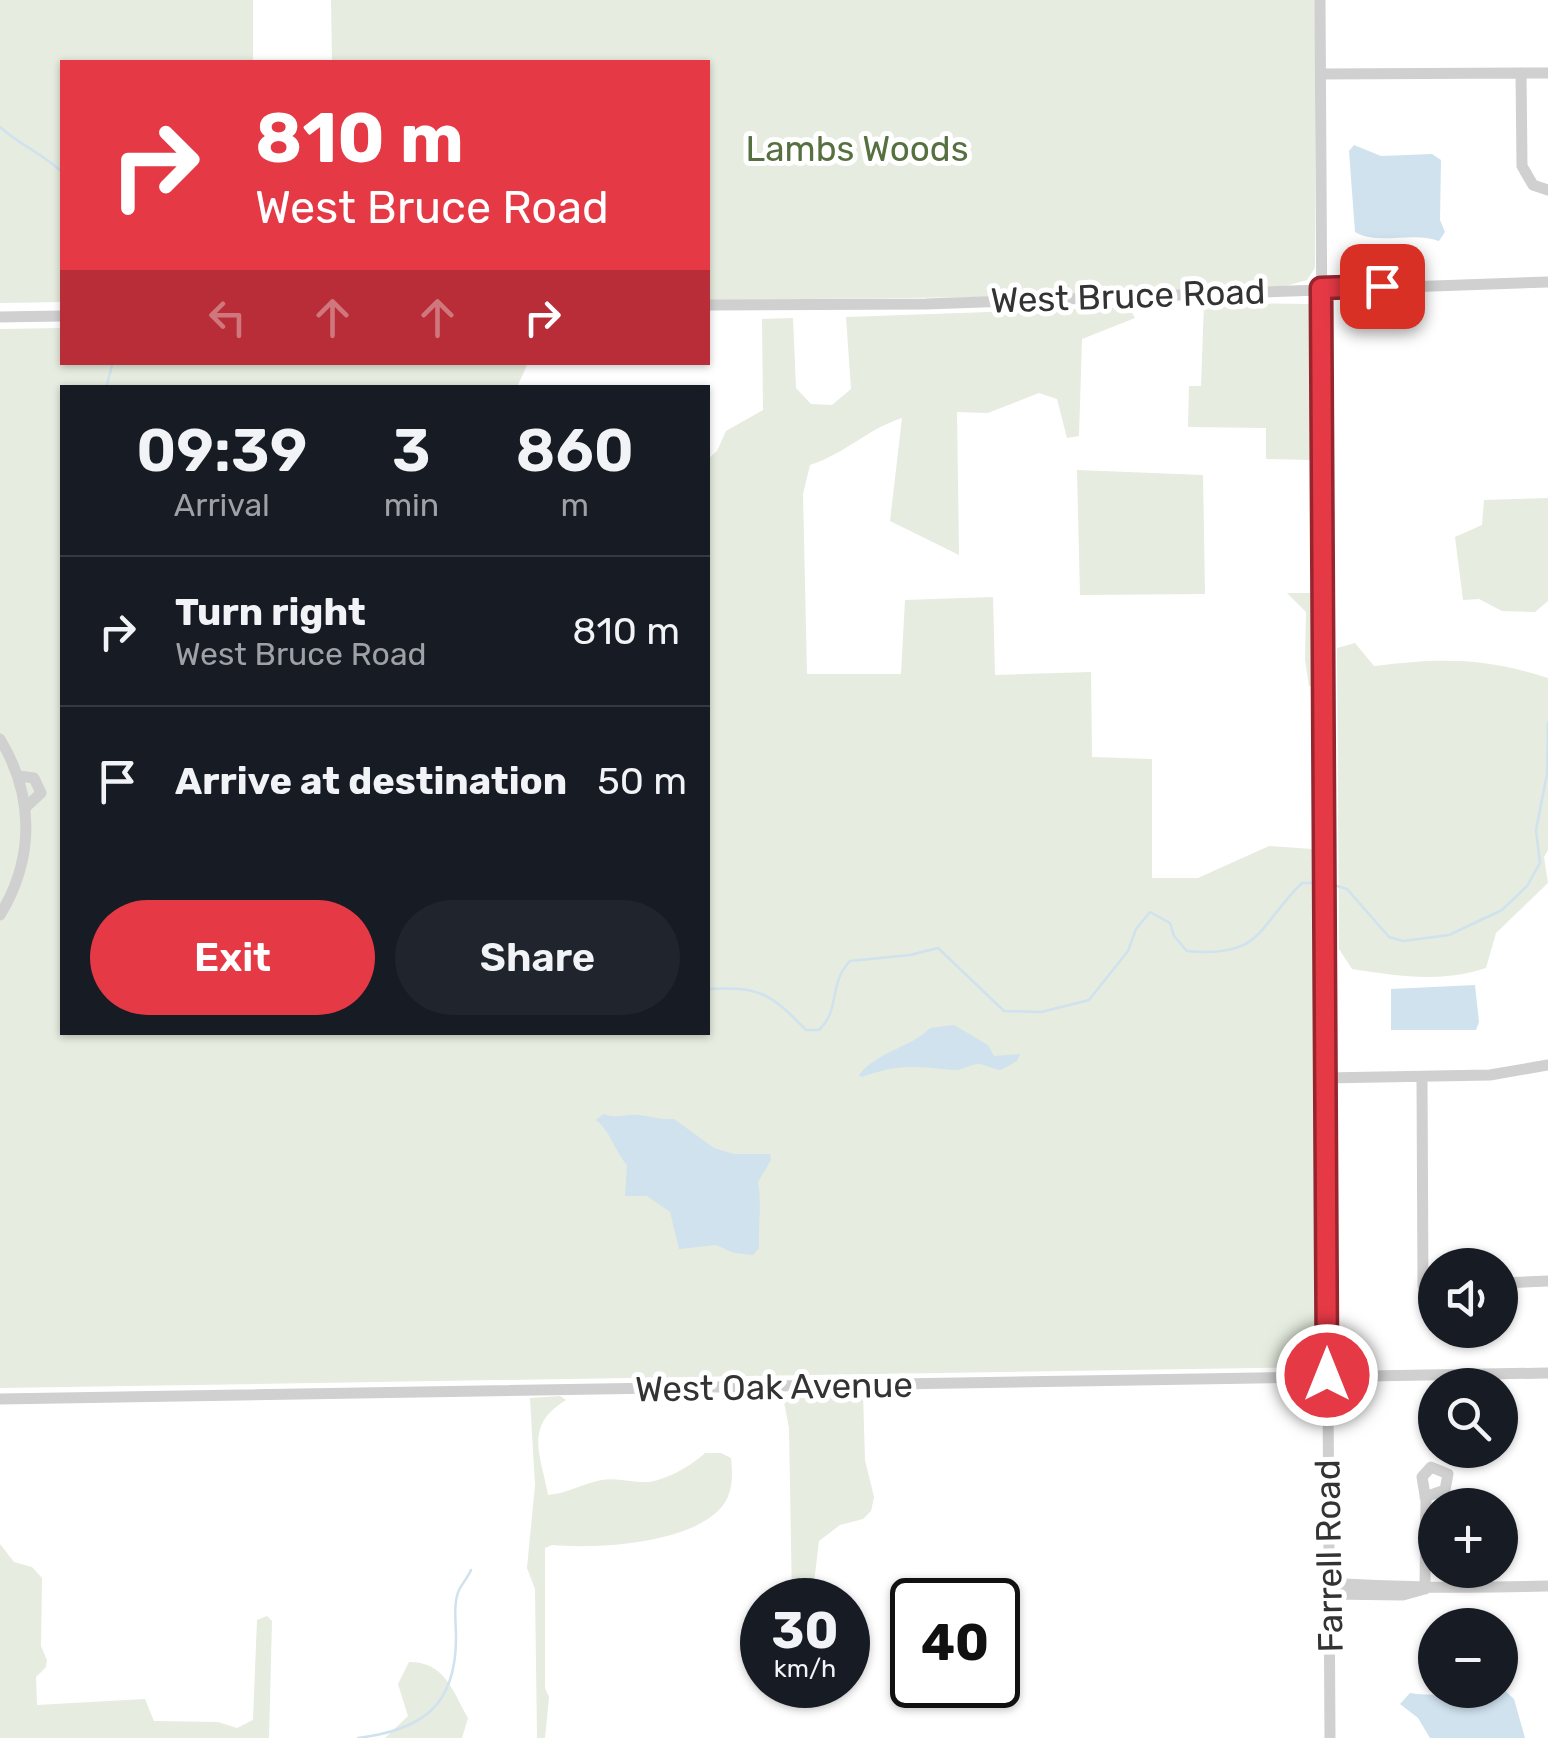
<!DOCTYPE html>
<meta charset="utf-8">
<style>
:root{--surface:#171b24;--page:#20242c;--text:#f1f3f6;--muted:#9ea1a6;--line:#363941;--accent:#e63946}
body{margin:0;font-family:Rubik,sans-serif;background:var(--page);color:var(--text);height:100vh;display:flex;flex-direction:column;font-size:38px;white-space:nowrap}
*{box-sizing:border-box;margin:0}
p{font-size:32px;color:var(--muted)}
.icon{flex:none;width:55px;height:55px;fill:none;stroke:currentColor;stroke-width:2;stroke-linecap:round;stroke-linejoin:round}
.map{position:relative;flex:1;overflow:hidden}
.drawer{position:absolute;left:60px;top:385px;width:650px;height:650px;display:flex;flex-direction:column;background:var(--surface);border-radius:0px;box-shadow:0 2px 8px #0004}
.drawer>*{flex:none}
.guide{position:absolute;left:60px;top:60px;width:650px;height:305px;border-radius:0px;box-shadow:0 2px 8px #0004;background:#e63946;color:#fff;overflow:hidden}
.buttons{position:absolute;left:1418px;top:1248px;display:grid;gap:20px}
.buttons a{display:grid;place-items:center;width:100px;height:100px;border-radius:50%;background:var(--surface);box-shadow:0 2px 8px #0004;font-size:50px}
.speed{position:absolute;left:740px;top:1578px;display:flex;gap:20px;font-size:50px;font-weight:700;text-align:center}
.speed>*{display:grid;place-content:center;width:130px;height:130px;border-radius:50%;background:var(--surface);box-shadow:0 2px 8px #0004;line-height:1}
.speed small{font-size:25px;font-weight:400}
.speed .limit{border:5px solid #111;border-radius:15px;background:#fff;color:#111}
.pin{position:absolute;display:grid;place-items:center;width:85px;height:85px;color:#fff;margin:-42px;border-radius:20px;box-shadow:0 5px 15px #0006}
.me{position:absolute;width:110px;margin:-55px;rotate:0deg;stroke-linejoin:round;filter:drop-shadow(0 0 8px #0008)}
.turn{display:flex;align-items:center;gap:35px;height:210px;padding:0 30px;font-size:45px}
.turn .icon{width:130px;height:130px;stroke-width:2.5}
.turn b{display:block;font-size:70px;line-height:85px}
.lanes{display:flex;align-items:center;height:95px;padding:0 30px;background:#0003;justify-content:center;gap:50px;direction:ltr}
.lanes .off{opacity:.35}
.eta{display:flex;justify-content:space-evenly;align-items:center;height:170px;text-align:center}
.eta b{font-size:60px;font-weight:600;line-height:70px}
.button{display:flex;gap:20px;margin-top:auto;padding:20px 30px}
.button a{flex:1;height:115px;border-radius:60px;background:var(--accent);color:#fff;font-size:40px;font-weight:600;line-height:115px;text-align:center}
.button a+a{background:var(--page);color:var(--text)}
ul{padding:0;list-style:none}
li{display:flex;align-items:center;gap:30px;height:150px;padding:0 30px;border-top:2px solid var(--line)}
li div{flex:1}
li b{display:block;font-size:38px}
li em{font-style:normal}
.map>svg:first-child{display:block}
</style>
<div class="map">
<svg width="1548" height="1738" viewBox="0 0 1548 1738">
<rect width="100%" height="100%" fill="#fff"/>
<path fill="#e6ecdf" d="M0,0h253v62h-191v240l-62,1z
M331,0h984v268l-8,12 -21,6 -296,11 -282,3v-238h-376z
M1204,303l106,1v156l-44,-1v-31l-78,-1 1,-41h12z
M1129,307l6,11 -53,21 -3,97 -12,2 -10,-39 -18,-6 -51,20 -31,-1 2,143 -69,-34 12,-103c-37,12 -53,34 -92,47l-7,29 4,180h94l4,-74 88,-3 2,78 96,-3 1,85 60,2v119h46l71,-32 43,3 4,518 -1316,21v-1059l62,-1v34l466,1 -11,24 -455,1v644h646v-573l9,-8 9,-20 37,-21 -1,-91 31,-1 3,70 15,16 21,1 19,-16 -5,-72z
M1077,470l126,5 2,119 -125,1z
M1548,498v103l-13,11 -33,-1 -23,-12 -16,1 -8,-63 27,-12 2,-25z
M1287,593h25l7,8 -1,85h-9l-4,-26 1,-48z
M1355,643l19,23c67,-8 109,-9 174,12v172l-4,7 4,26 -52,50 -10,35c-46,15 -87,8 -134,1l-13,-20 -2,-301z
M791,1391l72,3 2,66 9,37 -3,14 -8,8 -23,6 -21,16 -7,59h-20l-3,-172 -6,-31z
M560,1396l6,4c-43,26 -25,55 -18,95 20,-2 34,-11 53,-15 16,-3 32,3 48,2 19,-3 42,-16 56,-29h16l10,5c2,19 2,38 -12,52 -34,34 -122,39 -167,35l-7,3v140l4,9 -4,41h-8l-2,-149 -8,-21 8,-83 -5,-87z
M0,1544l14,18 18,5 10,11 -1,68 6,14 -1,7 -10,10 1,28 108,-6 9,22 64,1 19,6 16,-8 4,-100 10,-4 5,5 -3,117h-269z
M409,1662c36,0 43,28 59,56l-6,20h-77l23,-22 -10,-32z"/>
<path fill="#cfe2ee" d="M1354,145l27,11 51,-2 9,6 -1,60 5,12 -6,9c-28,-10 -60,5 -84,-9l-6,-81z
M1475,985l4,37 -3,8h-85v-41z
M954,1025l34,20 6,11 26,-2 -3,7 -16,9c-8,0 -15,-6 -23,-6 -7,0 -14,6 -23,6 -38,-3 -55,-7 -93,7l-3,-2c20,-25 52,-27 71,-47z
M603,1114c14,5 23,0 36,1 12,1 20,5 35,4l40,29 20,6h36l1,6 -13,22c4,23 0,43 1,66l-6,7 -19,-2 -18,-8 -37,4 -9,-37 -23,-16h-22l2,-31c-13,-15 -16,-33 -31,-45z
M1500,1686l14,13 11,39h-95l-12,-20 -18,-14 10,-11c29,5 60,-3 90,-3z"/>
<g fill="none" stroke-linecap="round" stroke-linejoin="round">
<path stroke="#cfe2ee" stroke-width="2.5" d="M0,127c20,18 43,27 62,45
M106,388l7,-26
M1327,883l20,6 42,48 14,4 46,-6 53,-25 25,-24 13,-23 -4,-33 11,-56 1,-51
M708,989c51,-3 62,4 98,41h13c22,-21 9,-46 31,-69l60,-6 28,-7 66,63 37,1 48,-12 39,-49 8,-22 14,-17 20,11 4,13 13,15c76,7 69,-23 115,-68h17
M358,1738c64,-8 98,-32 98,-100 0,-14 -3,-35 3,-48 3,-6 9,-13 12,-20"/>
<path stroke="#d0d0d0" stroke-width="11" d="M1320,0l10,1738
M1521,73l1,93 11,19 15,5
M1321,74l227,-1
M708,305l218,-1 622,-22
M0,317l62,-1
M0,739c34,56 35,119 0,176
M19,776l15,2 7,15 -15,14
M1325,1078l165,-3 58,-10
M1422,1078l1,208 12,-1
M1500,1283l48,-2
M0,1399l1548,-26
M1329,1583c73,5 145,5 219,3
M1425,1589l1,-88 -4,-24 9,-10 17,7 -3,16 -20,7
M1329,1594l74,1 18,-5"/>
</g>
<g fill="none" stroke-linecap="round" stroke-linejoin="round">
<g stroke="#96252e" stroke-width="25">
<path id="route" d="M1327,1375l-6,-1087 61,-2"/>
</g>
<use href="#route" stroke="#e63946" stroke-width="18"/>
</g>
<g text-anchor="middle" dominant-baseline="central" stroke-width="10" stroke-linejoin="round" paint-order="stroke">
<g font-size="35" fill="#56703f" stroke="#fff">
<text x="857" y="149">Lambs Woods</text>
</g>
<g font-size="35" fill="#333" stroke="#fff">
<text transform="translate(1128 296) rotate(-2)">West Bruce Road</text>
<text transform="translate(774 1387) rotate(-1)">West Oak Avenue</text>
<text transform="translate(1329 1556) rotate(-91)">Farrell Road</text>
</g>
</g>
</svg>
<div class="buttons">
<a><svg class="icon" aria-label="sound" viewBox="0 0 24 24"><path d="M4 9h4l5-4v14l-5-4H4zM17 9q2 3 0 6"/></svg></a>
<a><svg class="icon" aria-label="search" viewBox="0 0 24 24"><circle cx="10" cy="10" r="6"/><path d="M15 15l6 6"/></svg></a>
<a>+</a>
<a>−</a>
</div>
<div class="speed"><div>30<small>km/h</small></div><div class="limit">40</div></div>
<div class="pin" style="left:1382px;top:286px;background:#d93025"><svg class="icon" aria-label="arrive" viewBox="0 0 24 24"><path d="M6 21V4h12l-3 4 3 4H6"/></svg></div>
<svg class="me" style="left:1327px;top:1375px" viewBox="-20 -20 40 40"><circle r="17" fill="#e63946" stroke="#fff" stroke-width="3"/><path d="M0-11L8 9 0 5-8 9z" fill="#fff"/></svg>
<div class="guide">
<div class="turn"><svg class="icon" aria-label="right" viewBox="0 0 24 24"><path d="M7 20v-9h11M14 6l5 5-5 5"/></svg><div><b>810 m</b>West Bruce Road</div></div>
<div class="lanes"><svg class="icon off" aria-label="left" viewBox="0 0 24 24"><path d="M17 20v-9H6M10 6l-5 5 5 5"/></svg><svg class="icon off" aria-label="ahead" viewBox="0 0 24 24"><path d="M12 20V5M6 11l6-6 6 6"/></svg><svg class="icon off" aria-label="ahead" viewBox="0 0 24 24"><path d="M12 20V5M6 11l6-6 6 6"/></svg><svg class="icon" aria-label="right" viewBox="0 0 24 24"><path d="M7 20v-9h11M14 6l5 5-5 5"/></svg></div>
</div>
<section class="drawer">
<div class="eta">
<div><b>09:39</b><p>Arrival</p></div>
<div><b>3</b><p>min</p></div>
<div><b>860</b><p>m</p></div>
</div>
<ul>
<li><svg class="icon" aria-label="right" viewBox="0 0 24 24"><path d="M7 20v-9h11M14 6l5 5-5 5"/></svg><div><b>Turn right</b><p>West Bruce Road</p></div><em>810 m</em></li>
<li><svg class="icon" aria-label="arrive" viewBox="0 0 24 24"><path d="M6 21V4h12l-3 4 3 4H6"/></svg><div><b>Arrive at destination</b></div><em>50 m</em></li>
</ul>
<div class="button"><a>Exit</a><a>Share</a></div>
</section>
</div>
